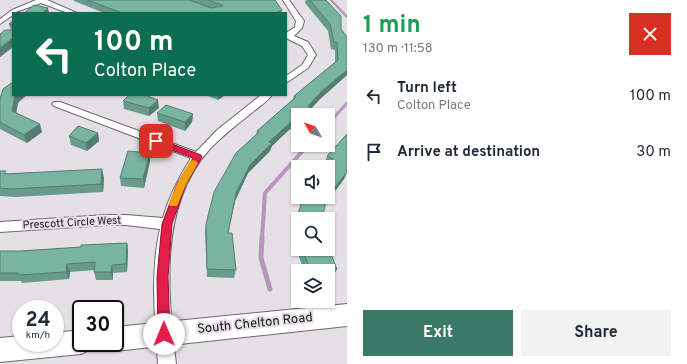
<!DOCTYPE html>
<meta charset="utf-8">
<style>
:root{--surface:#fff;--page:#f2f2f3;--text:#1f2937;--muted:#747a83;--accent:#3a7965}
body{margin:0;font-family:Overpass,sans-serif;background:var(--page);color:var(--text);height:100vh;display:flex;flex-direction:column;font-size:15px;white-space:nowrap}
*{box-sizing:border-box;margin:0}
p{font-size:13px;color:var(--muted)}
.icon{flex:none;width:22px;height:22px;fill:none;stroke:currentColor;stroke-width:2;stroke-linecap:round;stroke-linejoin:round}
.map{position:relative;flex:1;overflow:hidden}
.details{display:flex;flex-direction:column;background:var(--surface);width:340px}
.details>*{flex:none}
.top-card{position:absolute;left:12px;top:12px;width:275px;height:84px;border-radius:0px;box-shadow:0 1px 3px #0004;background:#0b6e4f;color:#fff;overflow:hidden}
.needle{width:26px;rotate:310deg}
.tools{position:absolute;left:291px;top:108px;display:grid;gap:8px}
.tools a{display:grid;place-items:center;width:44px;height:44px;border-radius:0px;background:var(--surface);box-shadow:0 1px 3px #0004;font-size:20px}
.speed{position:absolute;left:12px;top:300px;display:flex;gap:8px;font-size:20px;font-weight:700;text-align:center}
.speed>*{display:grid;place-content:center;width:52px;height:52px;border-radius:50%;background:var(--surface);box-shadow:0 1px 3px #0004;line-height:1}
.speed small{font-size:10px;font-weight:400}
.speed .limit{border:2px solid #111;border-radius:6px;background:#fff;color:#111}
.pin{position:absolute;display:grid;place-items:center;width:34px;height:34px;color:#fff;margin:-17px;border-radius:8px;box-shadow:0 2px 6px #0006}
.me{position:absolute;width:44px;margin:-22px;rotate:359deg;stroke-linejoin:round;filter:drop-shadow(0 0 3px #0008)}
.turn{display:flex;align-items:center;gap:14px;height:84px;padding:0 16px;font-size:18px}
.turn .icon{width:52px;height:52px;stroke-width:2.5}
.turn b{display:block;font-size:28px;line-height:34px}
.round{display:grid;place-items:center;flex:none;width:42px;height:42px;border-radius:0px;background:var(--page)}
.head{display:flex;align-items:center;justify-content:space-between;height:68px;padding:0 16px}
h1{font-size:24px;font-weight:700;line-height:30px;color:#1e9e55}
.button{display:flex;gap:8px;margin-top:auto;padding:8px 16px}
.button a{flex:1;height:46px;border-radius:0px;background:var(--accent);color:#fff;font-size:16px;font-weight:700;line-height:46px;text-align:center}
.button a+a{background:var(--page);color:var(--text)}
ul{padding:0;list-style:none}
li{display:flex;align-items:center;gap:12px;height:56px;padding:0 16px}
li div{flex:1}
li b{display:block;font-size:15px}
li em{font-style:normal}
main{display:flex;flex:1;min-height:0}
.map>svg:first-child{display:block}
</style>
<main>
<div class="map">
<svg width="347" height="364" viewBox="0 0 347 364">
<rect width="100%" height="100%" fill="#e5e0e6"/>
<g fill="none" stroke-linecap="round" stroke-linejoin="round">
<path stroke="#b795bd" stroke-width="2.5" d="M331,0l16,17"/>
<path stroke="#b795bd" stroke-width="3" d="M328,124l19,-21"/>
<path stroke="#b795bd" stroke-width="4" d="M262,238l3,-45 43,-48"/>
<path stroke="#b795bd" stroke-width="5" d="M262,237l-1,21 9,31"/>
<g stroke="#6c686d" stroke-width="2">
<path id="minor" d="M36,0h11l30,13h-9l-27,-10 -28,10v2l-13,9v-5l12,-9z
M283,0h6l15,21 -2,7 -8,8 14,6 8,13 -8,13 -22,15v-7l16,-11 6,-10 -6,-9 -16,-8v-5l9,-6 1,-6z
M261,95h11c-6,8 -16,14 -23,20 -14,11 -29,23 -41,36 -50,58 -40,143 -32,213h-18c-3,-44 -8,-92 2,-135l-34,-4h-20l-106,7v-10l106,-7h20l37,3c6,-22 16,-40 28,-60l-137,-52 -2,-2 2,-2h6l136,50 21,-22z"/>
</g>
<g stroke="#6c686d" stroke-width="2">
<path id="secondary" d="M347,304v22l-232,25 -8,-4 -2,-4h10v-16z
M81,330v13h11l-3,7 -8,4 -81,8v-24l21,-2v7h34v-10z"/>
</g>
<use href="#minor" fill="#fff" fill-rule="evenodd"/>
<use href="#secondary" fill="#fff" fill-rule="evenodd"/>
</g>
<path fill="#689b8a" d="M73,0h202l6,13h-177l-30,-12z
M306,0h20l15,29 6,8v38l-27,24 -11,12 -1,4h-10l-6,15 -2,-1 -18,17 -2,5 -22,22 -13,28 -7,32 8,37 -2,8 -27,-1 -2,-45 1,-8 50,-89 1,-4 36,-32 1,-3 41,-34v-12l-4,-1 -3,-18 -23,-28z
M13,21v26l-13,10v-23l11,-4 -2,-6z
M206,95h19l-7,5z
M0,99l18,4 -2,10 26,19 -15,11 -27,-14z
M123,101l36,7 -10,8 -25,-7z
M157,113l36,1 -1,8 -7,9 -27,-10z
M98,133l1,8 -12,10 -16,-6 -2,-9z
M347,134v38l-3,7 -18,24 -28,16v30h30l9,20 -4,8h-5v-6h-24l-12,-34 11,-40h25l-1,-31 -3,-1 3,-9z
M150,153v8l-6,27 -23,-2 -1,-8z
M0,171l7,3 97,4 -1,14 -87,5 -16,-1z
M127,243l1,8 -1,21 -14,1v7h-17l-2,-8v-2l-24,2 -1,7 -47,4 -1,-2h-21v-30h21l60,-4z"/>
<path fill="#557e70" d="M48,8l1,5h-7z
M282,10l-1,3h-5z
M13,38v9l-13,10v-9z
M347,70v5l-27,24 -11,12 -1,4h-6l6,-9 14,-15z
M15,95h12l-9,8 -3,17 -3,-9z
M218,95h7l-7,5z
M158,100l1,8 -10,8v-8z
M193,114l-1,8 -7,9v-9z
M298,118v7l-6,5 3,-8z
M292,121l-2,8 -18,17 -2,5 -22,22 -13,28 -8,40 9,-48 14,-28 19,-23z
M40,124l2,8 -15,11 -3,-8z
M98,133l1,8 -12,10 -1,-8z
M150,153v8l-6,27 -1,-9z
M102,169l2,9 -1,14 -2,-8z
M347,169v3l-3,7 -20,27 3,-9h1v-1z
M127,243l1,8 -1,21 -1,-8z
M67,264l3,8 -1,7 -3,-7z
M112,265l1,8v7l-2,-8z"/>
<path fill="#79b4a0" stroke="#557e70" d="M87,0h102l22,8 12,-2 -1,-1 -14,-5h67l7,10 -6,3h-154z
M310,0h16l15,16v13l6,8v33l-25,21 -14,15 2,1 -8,8h-4v3l-3,4 -3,-1 -23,21 3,1 -22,22 -14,28 -8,40h4l4,37 -29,-1 -1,-45 8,-32 22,-39 23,-21 -2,-1 39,-34 -2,-1 44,-36 -1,-18h-3l-4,-18z
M34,5l14,3 -6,5h-18z
M13,21v4l-4,-1z
M5,30h8v8l-13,10v-14z
M13,82v13h2l-3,16 28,13 -16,11 -24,-13v-23l3,-10z
M129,95h16l13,5 -9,8 -26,-7z
M166,105l27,9 -8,8 -28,-9z
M78,126l20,7 -12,10 -17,-7z
M347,134v35l-1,1 1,1v1l-19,24v-29h-1l6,-8 -6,-3z
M128,151l22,2 -7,26 -23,-1z
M102,169l-1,15 -89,5 -12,-1v-17h6l-2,3z
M303,197h24l-5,22h-24v19l-4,-10z
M127,243l-1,21 -14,1 -1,7h-17l1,-10 -28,2 -1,8 -48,3v-2h-18v-22h21l60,-4v-2z
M328,247l9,22 -26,2 -9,-22h26z"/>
<path fill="#e11d48" stroke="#92132f" d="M156,138l45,17 1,2 -16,27 -14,40 -4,53 2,57 -2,4 -4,2 -5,-2 -1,-4 -1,-57 5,-53 15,-40 16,-26 -40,-15 -2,-2z"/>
<path fill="#f59e0b" d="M194,160l4,3 -12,21 -8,20 -1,2h-7l-1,-2 8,-20 13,-23z"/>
<g text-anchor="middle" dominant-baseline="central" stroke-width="4" stroke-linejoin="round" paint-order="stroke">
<g font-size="11" fill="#171517" stroke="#e5e0e6">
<text transform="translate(72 223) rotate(-3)">Prescott Circle West</text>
</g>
<g font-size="13" fill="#171517" stroke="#e5e0e6">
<text transform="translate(255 324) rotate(-6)">South Chelton Road</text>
</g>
</g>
</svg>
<div class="tools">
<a><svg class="needle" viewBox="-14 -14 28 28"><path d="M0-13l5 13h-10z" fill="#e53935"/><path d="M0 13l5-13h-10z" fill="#747a83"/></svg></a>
<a><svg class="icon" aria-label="sound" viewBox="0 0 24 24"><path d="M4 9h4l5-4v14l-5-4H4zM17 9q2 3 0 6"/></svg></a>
<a><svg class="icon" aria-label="search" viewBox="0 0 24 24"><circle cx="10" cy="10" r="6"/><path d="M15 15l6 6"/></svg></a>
<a><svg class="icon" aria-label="layers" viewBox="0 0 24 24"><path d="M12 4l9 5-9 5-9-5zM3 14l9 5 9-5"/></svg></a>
</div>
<div class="speed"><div>24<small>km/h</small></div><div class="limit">30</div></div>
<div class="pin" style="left:156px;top:141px;background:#d93025"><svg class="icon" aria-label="arrive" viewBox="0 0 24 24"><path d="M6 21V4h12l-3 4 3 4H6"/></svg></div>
<svg class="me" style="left:164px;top:334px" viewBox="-20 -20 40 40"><circle r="19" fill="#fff"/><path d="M0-13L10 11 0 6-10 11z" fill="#e11d48"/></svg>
<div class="top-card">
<div class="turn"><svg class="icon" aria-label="left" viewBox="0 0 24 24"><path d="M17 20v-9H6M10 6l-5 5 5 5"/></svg><div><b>100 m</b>Colton Place</div></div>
</div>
</div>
<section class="details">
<div class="head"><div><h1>1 min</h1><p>130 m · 11:58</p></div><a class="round" style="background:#d93025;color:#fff"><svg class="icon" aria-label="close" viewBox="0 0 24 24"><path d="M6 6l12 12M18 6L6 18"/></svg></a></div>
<ul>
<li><svg class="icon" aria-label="left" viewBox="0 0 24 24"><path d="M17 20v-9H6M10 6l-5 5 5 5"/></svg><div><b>Turn left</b><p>Colton Place</p></div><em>100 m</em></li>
<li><svg class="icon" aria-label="arrive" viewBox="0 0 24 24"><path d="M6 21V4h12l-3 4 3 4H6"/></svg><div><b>Arrive at destination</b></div><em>30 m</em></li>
</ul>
<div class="button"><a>Exit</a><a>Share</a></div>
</section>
</main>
